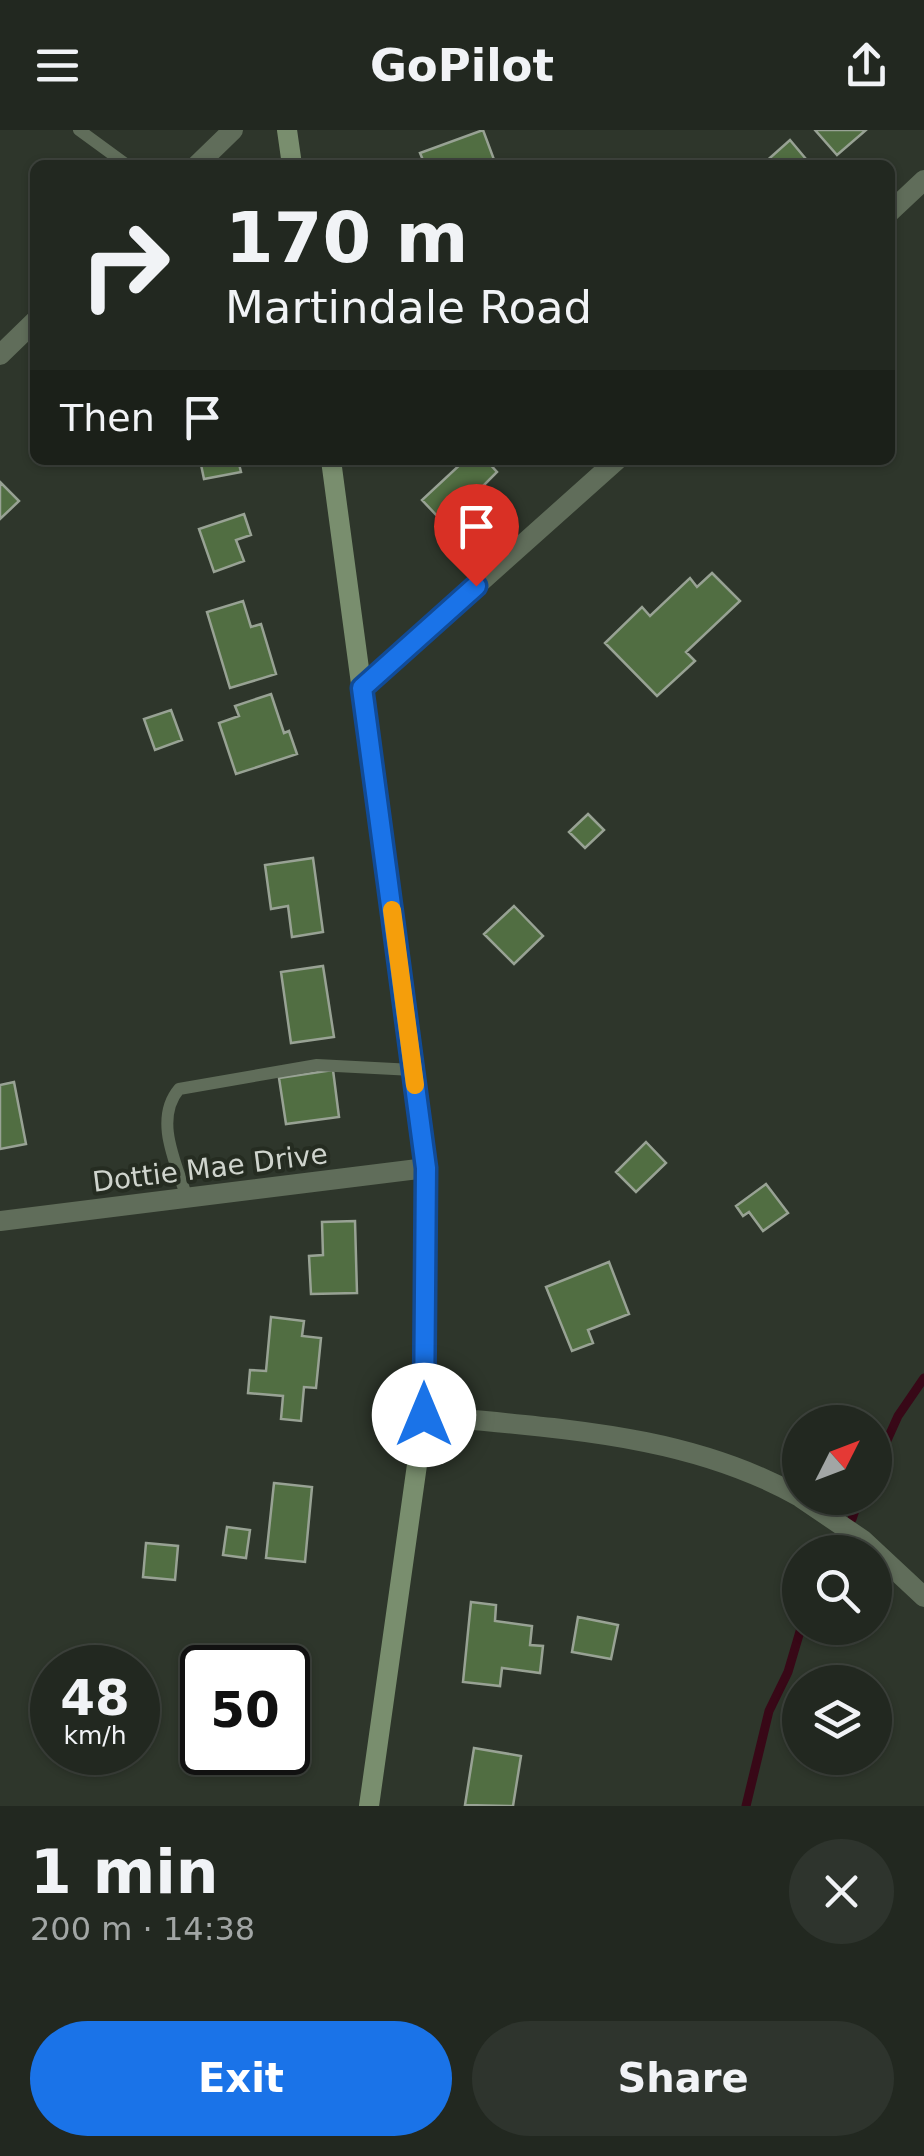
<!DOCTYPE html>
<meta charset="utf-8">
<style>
:root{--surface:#222820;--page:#2e342d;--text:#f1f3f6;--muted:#a2a6a5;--line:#3f443e;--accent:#1a73e8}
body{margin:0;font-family:"DejaVu Sans",sans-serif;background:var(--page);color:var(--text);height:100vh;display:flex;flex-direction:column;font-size:38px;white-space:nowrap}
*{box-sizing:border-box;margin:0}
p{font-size:32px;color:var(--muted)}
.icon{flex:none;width:55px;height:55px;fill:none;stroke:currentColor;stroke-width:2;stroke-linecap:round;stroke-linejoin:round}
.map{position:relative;height:1676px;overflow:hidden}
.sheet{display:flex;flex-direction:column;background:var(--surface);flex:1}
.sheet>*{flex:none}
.hud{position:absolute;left:30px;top:30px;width:865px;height:305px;border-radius:15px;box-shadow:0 2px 8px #0004,0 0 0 2px var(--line);background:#222820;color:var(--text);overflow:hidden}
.needle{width:65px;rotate:48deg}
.buttons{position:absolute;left:782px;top:1275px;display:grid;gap:20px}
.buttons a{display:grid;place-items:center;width:110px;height:110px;border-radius:50%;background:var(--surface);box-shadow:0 2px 8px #0004,0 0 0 2px var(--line);font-size:50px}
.speed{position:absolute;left:30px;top:1515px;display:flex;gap:20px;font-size:50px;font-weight:700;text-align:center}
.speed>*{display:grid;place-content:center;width:130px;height:130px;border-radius:50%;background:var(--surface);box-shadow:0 2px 8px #0004,0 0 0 2px var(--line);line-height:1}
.speed small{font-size:25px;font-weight:400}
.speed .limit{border:5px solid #111;border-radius:15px;background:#fff;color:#111}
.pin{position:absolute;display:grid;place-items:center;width:85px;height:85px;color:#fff;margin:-102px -42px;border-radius:50% 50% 50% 0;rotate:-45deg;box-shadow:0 0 10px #0007}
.pin .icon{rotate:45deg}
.me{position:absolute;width:110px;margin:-55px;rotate:0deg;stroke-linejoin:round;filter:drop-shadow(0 0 8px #0008)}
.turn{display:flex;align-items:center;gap:35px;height:210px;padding:0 30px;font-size:45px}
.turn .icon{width:130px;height:130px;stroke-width:2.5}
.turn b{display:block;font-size:70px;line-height:85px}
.then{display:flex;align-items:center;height:95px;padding:0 30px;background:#0003;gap:20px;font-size:38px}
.round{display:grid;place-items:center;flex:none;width:105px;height:105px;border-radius:52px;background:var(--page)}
.head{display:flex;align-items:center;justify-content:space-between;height:170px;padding:0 30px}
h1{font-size:60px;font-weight:600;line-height:75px}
.button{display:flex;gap:20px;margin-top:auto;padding:20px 30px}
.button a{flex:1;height:115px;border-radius:60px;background:var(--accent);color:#fff;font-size:40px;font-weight:600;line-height:115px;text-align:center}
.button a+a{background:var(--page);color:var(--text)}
header{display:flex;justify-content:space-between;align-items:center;height:130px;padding:0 30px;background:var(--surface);font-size:45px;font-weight:600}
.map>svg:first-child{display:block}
</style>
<header><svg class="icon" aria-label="menu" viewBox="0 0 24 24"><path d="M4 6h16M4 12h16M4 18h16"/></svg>GoPilot<svg class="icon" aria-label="share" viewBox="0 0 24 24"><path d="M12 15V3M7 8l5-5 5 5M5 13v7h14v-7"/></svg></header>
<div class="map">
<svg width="924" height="1676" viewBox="0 0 924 1676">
<rect width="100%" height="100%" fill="#2e362b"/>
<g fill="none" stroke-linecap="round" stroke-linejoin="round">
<path stroke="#380817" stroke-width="9" d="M875,1337l23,-51 26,-38
M852,1389l7,-21
M837,1422l7,-14
M746,1676l23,-95 19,-39 13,-44"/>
</g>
<path fill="#516e42" stroke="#98a294" stroke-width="2.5" d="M483,0l13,35h-71l-5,-12z
M815,0h51l-29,25z
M790,10l21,25h-49z
M200,330h38l3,12 -37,7z
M465,330h21l11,12 -16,16 21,23 -18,17 9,10 -19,17 -52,-55z
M0,352l19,19 -19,18z
M244,384l7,21 -15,5 8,21 -30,11 -15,-43z
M712,443l28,28 -54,51 9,9 -38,35 -52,-53 37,-36 8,9 40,-38 7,9z
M243,471l8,26 10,-3 15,50 -46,14 -23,-76z
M271,564l13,39 5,-2 8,23 -61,20 -17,-51 20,-7 -4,-10z
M171,580l11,30 -27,10 -11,-31z
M588,684l16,16 -19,18 -16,-16z
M313,728l10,74 -31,5 -4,-31 -17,3 -6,-44z
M514,776l29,30 -29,28 -30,-30z
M323,836l11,71 -43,6 -10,-71z
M333,940l6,47 -53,7 -7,-46z
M14,952l12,62 -26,5v-64z
M646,1012l20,21 -30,29 -20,-20z
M766,1054l22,29 -25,18 -14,-19 -6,4 -7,-10z
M355,1091l2,72 -46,1 -2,-38 14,-1 -1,-33z
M609,1132l20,52 -41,16 5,13 -21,8 -26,-64z
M271,1187l33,4 -2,15 19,2 -5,50 -12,-1 -3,34 -20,-2 2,-23 -35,-3 2,-23 16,1z
M274,1353l38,4 -7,75 -39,-4z
M227,1397l23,3 -4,28 -23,-3z
M146,1413l32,3 -3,34 -32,-3z
M471,1472l25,3 -1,16 37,5 -2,19 13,1 -3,27 -38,-5 -2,18 -37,-4z
M578,1487l40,8 -7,34 -39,-7z
M474,1618l47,8 -8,50 -48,-1z"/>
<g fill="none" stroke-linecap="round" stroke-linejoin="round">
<path stroke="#606d5a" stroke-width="12" d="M79,0l48,35
M187,1068c-10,-33 -34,-78 -8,-109l138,-24 96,5"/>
<path stroke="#606d5a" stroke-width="20" d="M197,35l36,-35
M890,82l34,-32
M0,225l35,-34
M362,558l255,-228
M0,1091l426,-53
M424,1285c129,14 261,17 376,82
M801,1368l62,42 61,57"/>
<path stroke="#798e6e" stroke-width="20" d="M287,0l5,35
M331,330l95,708 -2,247 -55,391"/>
</g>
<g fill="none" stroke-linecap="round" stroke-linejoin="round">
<g stroke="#114b97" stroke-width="25">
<path id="route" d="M424,1285l2,-247 -64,-480 114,-102"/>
</g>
<use href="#route" stroke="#1a73e8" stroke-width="18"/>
<path stroke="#f59e0b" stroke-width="18" d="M392,780l23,175"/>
</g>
<g text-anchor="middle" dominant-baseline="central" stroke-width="8" stroke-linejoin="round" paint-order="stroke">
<g font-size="28" fill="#cfd4cd" stroke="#252c21">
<text transform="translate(210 1038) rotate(-7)">Dottie Mae Drive</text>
</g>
</g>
</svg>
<div class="buttons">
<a><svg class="needle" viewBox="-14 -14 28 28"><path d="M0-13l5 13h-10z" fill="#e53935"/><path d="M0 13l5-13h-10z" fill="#a2a6a5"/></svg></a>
<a><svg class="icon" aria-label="search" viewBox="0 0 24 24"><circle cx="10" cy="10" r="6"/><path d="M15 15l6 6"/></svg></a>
<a><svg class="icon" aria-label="layers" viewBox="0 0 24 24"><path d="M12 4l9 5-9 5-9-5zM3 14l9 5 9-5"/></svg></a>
</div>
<div class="speed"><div>48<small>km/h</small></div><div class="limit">50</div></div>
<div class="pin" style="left:476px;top:456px;background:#d93025"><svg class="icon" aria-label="arrive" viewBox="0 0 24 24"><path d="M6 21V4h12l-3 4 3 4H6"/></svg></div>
<svg class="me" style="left:424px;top:1285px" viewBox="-20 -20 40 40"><circle r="19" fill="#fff"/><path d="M0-13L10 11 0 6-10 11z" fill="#1a73e8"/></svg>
<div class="hud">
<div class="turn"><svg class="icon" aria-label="right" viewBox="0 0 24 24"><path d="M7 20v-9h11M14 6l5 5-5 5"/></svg><div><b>170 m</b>Martindale Road</div></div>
<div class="then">Then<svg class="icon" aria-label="arrive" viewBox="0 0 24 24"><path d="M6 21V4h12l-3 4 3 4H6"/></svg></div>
</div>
</div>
<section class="sheet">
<div class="head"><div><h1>1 min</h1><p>200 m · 14:38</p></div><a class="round"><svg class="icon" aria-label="close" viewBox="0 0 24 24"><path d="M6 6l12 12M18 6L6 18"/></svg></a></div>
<div class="button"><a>Exit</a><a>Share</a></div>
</section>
